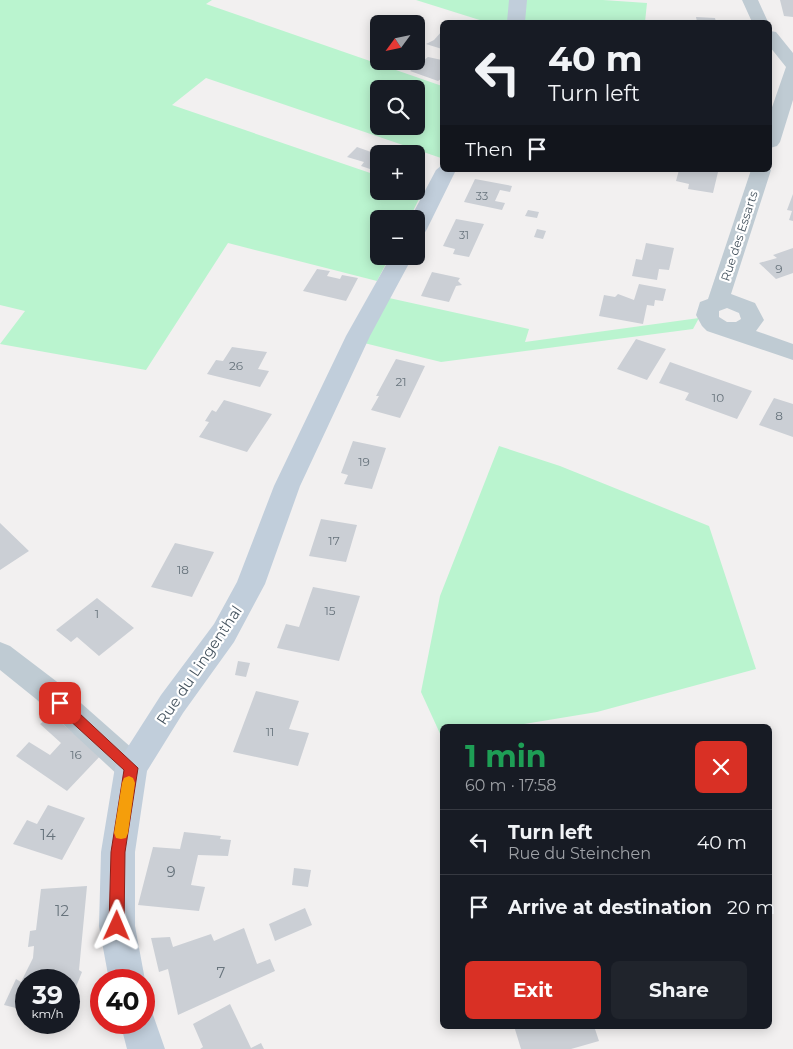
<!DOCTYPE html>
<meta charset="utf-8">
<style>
:root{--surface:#171b24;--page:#20242c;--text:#f1f3f6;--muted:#9ea1a6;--line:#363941;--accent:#d93025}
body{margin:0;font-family:Montserrat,sans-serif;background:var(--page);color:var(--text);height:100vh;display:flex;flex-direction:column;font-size:19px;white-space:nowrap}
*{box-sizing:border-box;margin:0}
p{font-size:16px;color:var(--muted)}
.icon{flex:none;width:28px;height:28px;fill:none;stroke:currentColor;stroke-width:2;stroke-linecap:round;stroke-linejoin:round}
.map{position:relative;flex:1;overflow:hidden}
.sheet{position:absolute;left:440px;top:724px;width:332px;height:305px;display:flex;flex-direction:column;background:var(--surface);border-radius:8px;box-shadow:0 2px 12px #0003}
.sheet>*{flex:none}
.banner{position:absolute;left:440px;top:20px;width:332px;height:152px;border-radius:8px;box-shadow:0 2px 12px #0003;background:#171b24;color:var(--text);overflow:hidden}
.needle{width:32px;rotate:237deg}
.controls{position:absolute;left:370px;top:15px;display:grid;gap:10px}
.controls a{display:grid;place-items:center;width:55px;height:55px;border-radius:8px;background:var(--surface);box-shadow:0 2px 12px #0003;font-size:25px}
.speed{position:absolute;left:15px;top:969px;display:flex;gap:10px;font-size:25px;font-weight:700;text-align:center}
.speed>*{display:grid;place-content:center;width:65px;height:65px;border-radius:50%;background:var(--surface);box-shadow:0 2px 12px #0003;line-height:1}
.speed small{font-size:12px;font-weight:400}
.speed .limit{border:8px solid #d22;background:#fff;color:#111}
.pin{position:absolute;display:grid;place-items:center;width:42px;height:42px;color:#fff;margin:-21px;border-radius:10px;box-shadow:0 2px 8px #0006}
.me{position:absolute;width:55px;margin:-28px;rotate:1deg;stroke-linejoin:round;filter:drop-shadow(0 0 4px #0008)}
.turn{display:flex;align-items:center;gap:18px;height:105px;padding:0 25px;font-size:22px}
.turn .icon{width:65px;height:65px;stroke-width:2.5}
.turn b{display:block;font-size:35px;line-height:42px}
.then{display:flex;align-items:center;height:48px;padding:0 25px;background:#0003;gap:10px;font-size:19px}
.round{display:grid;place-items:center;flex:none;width:52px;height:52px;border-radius:8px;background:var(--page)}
.headline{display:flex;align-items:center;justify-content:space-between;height:85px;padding:0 25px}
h1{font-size:30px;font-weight:700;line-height:38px;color:#1e9e55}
.cta{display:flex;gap:10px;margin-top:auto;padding:10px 25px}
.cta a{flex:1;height:58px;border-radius:8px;background:var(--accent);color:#fff;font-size:20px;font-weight:700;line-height:58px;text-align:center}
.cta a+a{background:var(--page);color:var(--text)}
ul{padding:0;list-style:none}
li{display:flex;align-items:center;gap:15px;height:65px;padding:0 25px;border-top:1px solid var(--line)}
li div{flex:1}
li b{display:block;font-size:19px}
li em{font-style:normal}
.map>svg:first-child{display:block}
</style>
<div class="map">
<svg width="793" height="1049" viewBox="0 0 793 1049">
<rect width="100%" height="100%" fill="#f2f0f0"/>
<path fill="#baf4cf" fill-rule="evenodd" d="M0,0h212l-6,4 236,82 -1,72 -235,-80 -34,27 207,71v15h37v-2l7,2 -14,28h-30v37h11l-13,25 -149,-38 -82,127 -146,-26 25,-33 -25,-6zM379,89h37v37h-37z
M416,0h187l44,3 -2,19h-159z
M380,296l149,33 -4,13 174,-24 -6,11 -252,33 -85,-21z
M499,446l61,20 149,60 47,143 -159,43 -85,14h-70v12l-21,-46 19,-96z"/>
<path fill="#cbcfd5" d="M780,0h13v17l-9,-1z
M696,17l19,1 1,4h-19z
M442,31v18l-16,-5 8,-4z
M428,57l14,3v18l-4,3 -28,-10z
M357,147l14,5 9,-5 19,6 -20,1v18l-18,-6 3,-4 -17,-5z
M679,170l39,2 -5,21 -25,-4 1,-5 -13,-3z
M475,179l37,7 -2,6 -10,-2 -5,11 10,2 -3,7 -38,-8z
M793,194v27l-4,-1 3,-9 -5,-1z
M528,210l11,2 -2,6 -12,-2z
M456,219l28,5 -15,33 -16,-3 2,-5 -12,-3z
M537,229l9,2 -3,8 -9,-2z
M646,243l28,5 -5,22 -10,-1 -2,11 -25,-4 4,-17 6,1z
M793,248v25l-17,6 -17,-16 18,-5 -4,-3z
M317,269l13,2 -3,5 13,3 2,-4 16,3 -12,23 -43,-10z
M432,272l28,6 -2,3 4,4 -6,1 -7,16 -28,-6z
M639,284l27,5 -3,12 -8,-1 -1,6 -7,-1 -4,19 -44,-8 5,-21 11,2 3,-3 16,6z
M636,339l30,10 -19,31 -30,-11z
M232,347l35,5 -9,17 11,2 -9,16 -53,-13 9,-14 7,1z
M396,359l29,7 -25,52 -29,-8 8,-14h-3z
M670,362l82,29 -15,28 -52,-19 4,-7 -30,-10z
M774,398l19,6v33l-34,-12z
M224,400l48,14 -25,38 -48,-15 10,-15 -4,-1 7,-11 4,2z
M353,441l33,7 -14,41 -28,-5 4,-9 -7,-2z
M321,519l36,6 -11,37 -37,-6z
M0,523l29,28 -29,19z
M175,543l39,9 -22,45 -41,-10z
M313,587l47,9 -21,65 -62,-13 9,-24 13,3z
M97,598l37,30 -35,28 -22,-19 -6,5 -15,-12z
M238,661l12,2 -4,14 -11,-2z
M256,691l43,10 -10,28 20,4 -11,33 -65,-14z
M52,715l20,17 31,21 -36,38 -51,-35 13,-14 21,13 11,-12 -21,-19z
M48,805l37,13 -23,42 -49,-16 14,-24 10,4z
M184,832l37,4 -1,3 11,1 -3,16 -30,-1 -7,30 14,2 -6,24 -61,-6 15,-58 27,2z
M294,868l17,2 -3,17 -16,-2z
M87,886l-8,84 3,2 -13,32v-24h-43v37l-9,-2 3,-6 -16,-4 12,-26 5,3 12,-24 1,-12 -6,1 2,-16 6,-1 5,-41z
M305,908l7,17 -37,16 -6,-17z
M244,928l13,36 13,-5 5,12 -97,44 -10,-46 -9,3 -8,-34 19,-1 3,10 38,-13 3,7z
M230,1004l21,44 10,-5 3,6h-64l3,-2 -10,-23z
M514,1026h80l5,15 -28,8h-50z"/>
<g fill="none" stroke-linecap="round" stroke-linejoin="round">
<path fill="#bfcbd3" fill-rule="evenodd" d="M742,0h16l10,22h-16z
M770,31l6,1 17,21v47l-13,42 -3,4 -7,2v-35l16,-46 -16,-20z
M770,169l1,1 -40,124 24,9 9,17 -8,11 37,13v16l-86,-29 -5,-5 -6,-11 4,-13 8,-3 43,-129zM727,308l12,5 2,6 -5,3h-9l-8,-5v-6z
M0,642l10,4 46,35 86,76 4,10 -4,10 -11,4 -11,-4 -84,-78 -36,-29z"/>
<path fill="#c1cedb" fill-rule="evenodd" d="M509,0h18l-2,22h-18z
M442,165v5h14l-29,59 -3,5 -8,2v-17h-6l26,-49z
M391,256h22l-43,80 -70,150 -35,98 -31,58 -51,71 -36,58 -12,81v74l10,54 -1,3v-3h-35l-10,-54 2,-74 14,-85 46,-72 53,-71 23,-42 37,-96 72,-150z
M144,1006l7,3 14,40h-38l-7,-27h24z"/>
</g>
<path fill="#d93025" stroke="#8d1f18" d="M60,697l4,2 74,69 -13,84 -1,74 -2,5 -5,2 -5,-2 -3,-5 2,-74 13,-82 -69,-63 -2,-4z"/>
<path fill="#f59e0b" d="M129,776l4,2 2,5 -7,50 -2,5 -5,1 -5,-1 -2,-5 8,-50 2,-5z"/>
<g text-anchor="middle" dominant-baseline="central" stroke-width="4.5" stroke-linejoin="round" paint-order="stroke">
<g font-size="11" fill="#67737c">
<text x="482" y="196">33</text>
<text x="464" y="235">31</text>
</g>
<g font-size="12" fill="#46545f" stroke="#fff">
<text transform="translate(739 236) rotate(-72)">Rue des Essarts</text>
</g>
<g font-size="12" fill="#67737c">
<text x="779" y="268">9</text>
<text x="236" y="365">26</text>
<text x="401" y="381">21</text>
<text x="718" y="397">10</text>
<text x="779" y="415">8</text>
<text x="364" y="461">19</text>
<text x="334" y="540">17</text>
<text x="183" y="569">18</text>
<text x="330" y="610">15</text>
<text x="97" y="613">1</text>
<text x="270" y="731">11</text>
<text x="76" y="754">16</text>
</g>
<g font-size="15" fill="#46545f" stroke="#fff">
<text transform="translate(199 665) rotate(-56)">Rue du Lingenthal</text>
</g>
<g font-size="15" fill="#67737c">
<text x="48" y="834">14</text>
<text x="171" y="871">9</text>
<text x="62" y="910">12</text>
<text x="221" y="972">7</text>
</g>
</g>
</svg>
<div class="controls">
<a><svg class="needle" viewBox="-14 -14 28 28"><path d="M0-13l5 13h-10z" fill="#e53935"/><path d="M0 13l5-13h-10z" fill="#9ea1a6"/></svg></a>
<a><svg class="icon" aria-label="search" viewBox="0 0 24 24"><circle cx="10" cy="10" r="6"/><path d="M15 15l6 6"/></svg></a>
<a>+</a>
<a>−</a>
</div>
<div class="speed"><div>39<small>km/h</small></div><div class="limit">40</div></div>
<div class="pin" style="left:60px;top:703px;background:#d93025"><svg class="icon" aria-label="arrive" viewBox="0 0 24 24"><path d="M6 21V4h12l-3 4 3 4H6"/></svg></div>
<svg class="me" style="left:117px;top:926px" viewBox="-20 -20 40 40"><path d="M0-17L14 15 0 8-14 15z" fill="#d93025" stroke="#fff" stroke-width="4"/></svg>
<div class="banner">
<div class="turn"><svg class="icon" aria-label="left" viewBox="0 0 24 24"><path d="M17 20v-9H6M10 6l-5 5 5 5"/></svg><div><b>40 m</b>Turn left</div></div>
<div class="then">Then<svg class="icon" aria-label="arrive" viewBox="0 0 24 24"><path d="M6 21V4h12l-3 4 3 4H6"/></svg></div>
</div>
<section class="sheet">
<div class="headline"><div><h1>1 min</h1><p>60 m · 17:58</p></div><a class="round" style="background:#d93025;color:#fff"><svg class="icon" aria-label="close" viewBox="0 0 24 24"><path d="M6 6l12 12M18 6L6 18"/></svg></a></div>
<ul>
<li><svg class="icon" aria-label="left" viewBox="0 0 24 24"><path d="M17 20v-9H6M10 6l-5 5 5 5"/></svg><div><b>Turn left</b><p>Rue du Steinchen</p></div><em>40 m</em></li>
<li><svg class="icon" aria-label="arrive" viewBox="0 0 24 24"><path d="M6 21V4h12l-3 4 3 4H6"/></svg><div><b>Arrive at destination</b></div><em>20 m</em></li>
</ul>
<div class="cta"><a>Exit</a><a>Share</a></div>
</section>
</div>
